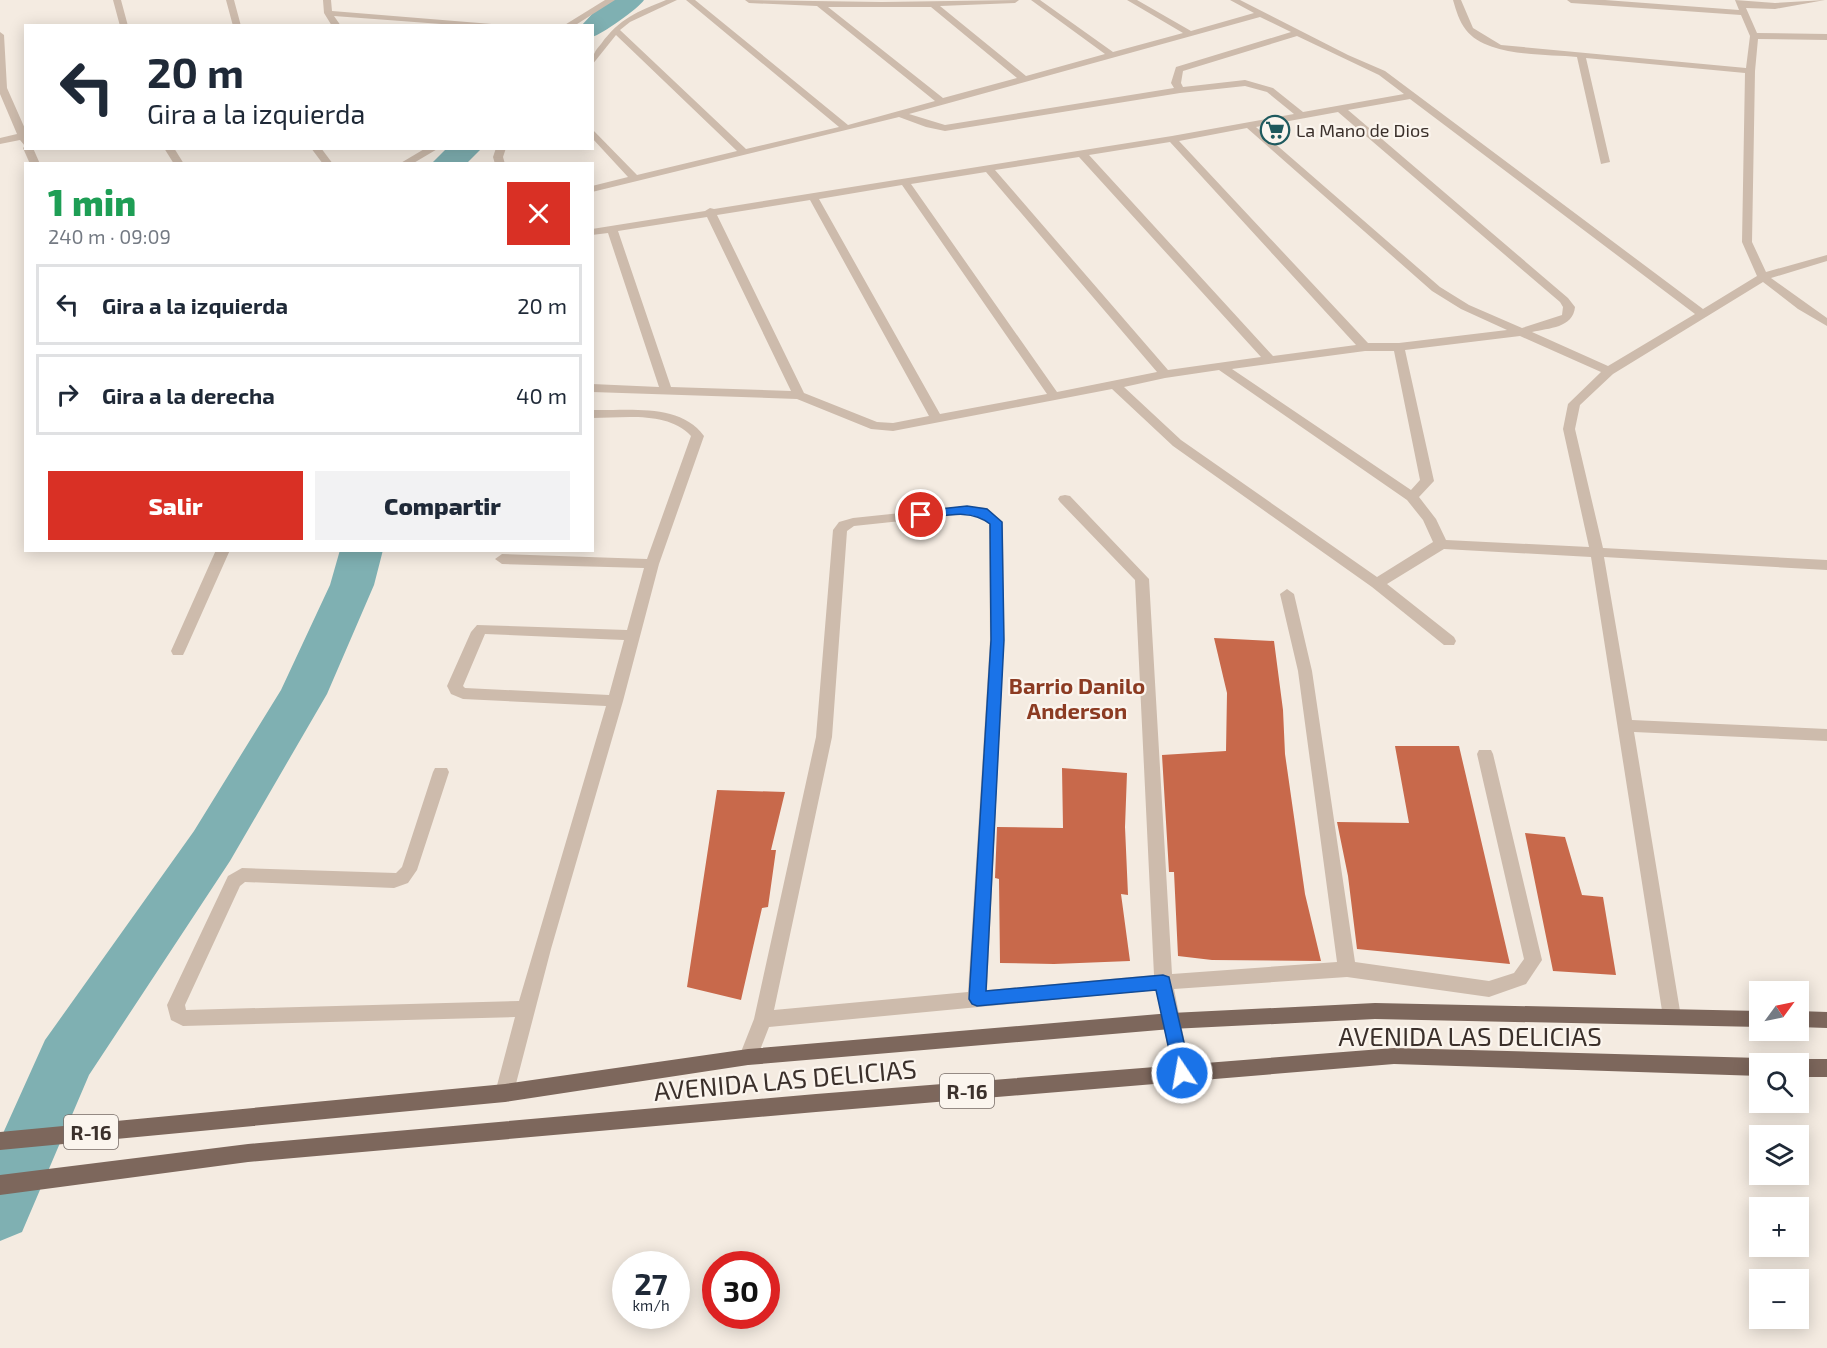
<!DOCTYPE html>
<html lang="es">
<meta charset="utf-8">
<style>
:root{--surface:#fff;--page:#f2f2f3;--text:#1f2937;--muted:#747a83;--line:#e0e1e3;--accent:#d93025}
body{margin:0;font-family:"Exo 2",sans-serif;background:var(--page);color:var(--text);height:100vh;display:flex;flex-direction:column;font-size:22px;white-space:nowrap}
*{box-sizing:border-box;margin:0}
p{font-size:20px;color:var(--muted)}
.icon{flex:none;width:33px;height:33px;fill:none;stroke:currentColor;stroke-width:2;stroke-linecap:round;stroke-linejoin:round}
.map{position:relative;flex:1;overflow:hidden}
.details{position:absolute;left:24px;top:162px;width:570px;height:390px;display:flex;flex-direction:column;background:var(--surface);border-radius:0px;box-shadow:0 3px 15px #0003}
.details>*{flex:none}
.top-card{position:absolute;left:24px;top:24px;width:570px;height:126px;border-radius:0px;box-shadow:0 3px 15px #0003;background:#fff;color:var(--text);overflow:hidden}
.needle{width:39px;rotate:57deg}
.buttons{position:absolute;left:1749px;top:981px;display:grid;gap:12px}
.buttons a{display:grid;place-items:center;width:60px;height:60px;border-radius:0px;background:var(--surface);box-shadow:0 3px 15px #0003;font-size:30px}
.speed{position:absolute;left:612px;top:1251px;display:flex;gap:12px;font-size:30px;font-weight:700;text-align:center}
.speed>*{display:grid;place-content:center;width:78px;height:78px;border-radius:50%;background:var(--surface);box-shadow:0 3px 15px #0003;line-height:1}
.speed small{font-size:15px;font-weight:400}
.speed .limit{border:9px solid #d22;background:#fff;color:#111}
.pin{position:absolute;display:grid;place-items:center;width:51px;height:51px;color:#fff;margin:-26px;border:3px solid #fff;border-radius:50%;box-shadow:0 2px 6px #0007}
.me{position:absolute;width:66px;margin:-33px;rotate:348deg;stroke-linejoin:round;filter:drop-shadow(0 0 4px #0008)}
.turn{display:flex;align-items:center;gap:21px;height:126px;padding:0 24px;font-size:27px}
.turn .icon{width:78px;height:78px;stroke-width:2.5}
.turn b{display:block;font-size:42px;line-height:51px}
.round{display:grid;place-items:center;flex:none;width:63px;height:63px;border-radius:0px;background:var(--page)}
.summary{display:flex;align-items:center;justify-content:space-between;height:102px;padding:0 24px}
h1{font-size:36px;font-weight:800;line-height:45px;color:#1e9e55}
.action{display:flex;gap:12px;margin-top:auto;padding:12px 24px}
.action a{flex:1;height:69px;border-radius:0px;background:var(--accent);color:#fff;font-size:24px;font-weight:800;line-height:69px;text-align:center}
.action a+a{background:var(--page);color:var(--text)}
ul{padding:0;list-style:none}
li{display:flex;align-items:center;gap:18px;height:81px;margin:0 12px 9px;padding:0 12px;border:3px solid var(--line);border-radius:0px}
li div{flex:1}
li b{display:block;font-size:22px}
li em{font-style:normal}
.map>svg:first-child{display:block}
</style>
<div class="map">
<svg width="1827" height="1348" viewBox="0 0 1827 1348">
<rect width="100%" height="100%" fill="#f4ebe1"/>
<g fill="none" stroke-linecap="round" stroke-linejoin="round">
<path fill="#7fb0b2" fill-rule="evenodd" d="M613,0h31c-5,8 -43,35 -52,37v-11h-11l13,-14z
M447,148h35l-16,16h-35z
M340,550h43l-9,35 -47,109 -97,167 -141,214 -67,157 -22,9v-101l45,-100 149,-209 87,-141 49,-105z"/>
</g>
<path fill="#c8694b" d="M1214,638l60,3 9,69 2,44 20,140 16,67 -109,-1 -34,-4 -4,-84h-5l-7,-117 64,-4 1,-58z
M1395,746h64l51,218 -153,-15 -9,-73 -11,-54 72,1z
M1062,768l65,5 -2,54 3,68 -7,-1 9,67 -76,3 -54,-1 -1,-84 -4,-1 2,-51 66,1z
M717,790l68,2 -14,58h5l-8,57 -6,1 -21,92 -54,-13z
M1525,833l40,4 17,58 21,2 13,78 -63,-4z"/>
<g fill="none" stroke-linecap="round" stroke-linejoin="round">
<path fill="#cdbbac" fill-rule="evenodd" d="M113,0h8l7,26h-8z
M226,0h8l7,26h-8z
M323,0h8l1,11 184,15h-48l-134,-10 7,10h-9l-8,-13z
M605,0h10l-41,26h-11z
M666,0h11l-47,22 -10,8 126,119 93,-22 -153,-127h9l153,125 87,-24 -118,-95 -68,-3 -4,-3 137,2 137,-2 -4,3 -75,3 86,70 79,-22 -74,-54h9l73,52 70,-19 -56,-33h10l54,31 63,-18 -24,-13h10l108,55 37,16 318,238 54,-33 -15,-34 3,-169 -159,-15 24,104 -9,2 -24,-107c-32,-3 -90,0 -111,-27 -7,-9 -10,-20 -13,-30h8l12,28 28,17 245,23 4,-32 -9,-21 -170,-12 -4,-3h38l134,10 -4,-10 40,3 50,-3 -50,9 -29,-1 11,25 70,1v6l-69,-1 -3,32 -3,171 14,30 61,-17v6l-56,17 56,40v8l-29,-17 -35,-27 -150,92 -33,31 -5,24 28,119 224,12v10l-223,-13 28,163 195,9v12l-193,-9 47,285 -3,6 -6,2 -6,-2 -3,-6 -72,-460 -147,-8 -57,35 67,53 2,4 -2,4h-10l-72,-58 -199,-141 -61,-57 -219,42 -22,-2 -74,-30 -205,-7v-8l67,3 -51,-154 -16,2v-6l113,-18 5,-3 4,1 458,-73 122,-22 -27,-22 -22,-6 -65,7 -235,38 -19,-4 -27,-10 -307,75v-6l36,-9 -36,-39v-9l45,46 100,-24 -121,-116 -24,30c0,-10 3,-14 9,-21 19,-26 36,-32 65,-44zM828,7h103l86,71 -74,20zM1260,17l31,15 -115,35 -5,16 3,5 -229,37 -36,-11zM1297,36l82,39 25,19 -101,18 -30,-24 -28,-8 -62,7 -2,-4 2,-12zM1410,99l285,215 -87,52 -76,-34c17,-4 41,-4 43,-25l-7,-9 -220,-188zM1338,112l222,190 3,5 -1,8 -40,13 -53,-23 -29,-18 -184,-160zM1247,128l185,163 29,18 46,21 -108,13h-31l-189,-202zM1170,142l186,203 -83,11 -184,-201zM1079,157l182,200 -93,13 -173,-200zM986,172l171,200 -100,20 -146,-208zM902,185l145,209 -107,20 -121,-215zM810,200l119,216 -36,7 -16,-1 -73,-29 -87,-178zM707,217l84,174 -120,-4 -53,-156zM1520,336l81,36 -33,32 -5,25 26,118 -143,-7 -10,-21 -17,-22 15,-16 -29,-131zM1365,351h29l26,129 -9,10 -179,-121zM1219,370l188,130 16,20 10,22 -56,35 -196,-137 -57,-53 41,-9z
M0,32l4,3 3,53 19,43v17h7l7,16h-10l-7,-16 2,-2 -5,-6 -20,4v-6l17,-4 -17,-40z
M164,148h10l10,16h-10z
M311,148h10l12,16h-10z
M426,148h13l-27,16h-13z
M496,148h10l-3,9 2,7h-10l-2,-7z
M592,410c37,1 88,-7 112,26l-45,128 -36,137 -72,248 -39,150 -7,3 -7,-3 -3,-6 20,-76 -332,9 -12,-6 -4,-15 61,-129 14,-8 154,5 6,-6 31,-95 2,-4h12l2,4 -32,98 -9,13 -14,5 -149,-6 -5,4 -55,119 1,5 333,-9 87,-295 -143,-7 -12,-5 -4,-8 24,-54 6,-7 150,5 17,-62 -142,-4 -7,-5 7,-5 145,5 44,-123c-23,-25 -67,-18 -99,-18zM485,634l139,6 -15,55 -144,-7 -2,-2z
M1065,495l5,1 79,83 23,395 165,-12 -39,-291 -18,-77 7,-5 7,5 18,77 43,291 134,19 25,-8 10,-14 -47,-205 2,-4h12l2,4 49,206 -16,24 -37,13 -142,-20 -173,12 17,84 -2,6 -7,3 -7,-3 -2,-6 -17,-83 -387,37 -14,36 -7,2 -7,-2 -2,-6 15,-38 62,-282 17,-207 6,-8 14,-4 114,-12 20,2 16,14 1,118 -17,350 167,-15 -19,-395 -75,-78 -2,-3 2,-3zM967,514l12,1 10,9 1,116 -22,352 -194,18 58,-273 15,-206 7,-5z
M216,550h14l-45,101 -2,4h-10l-2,-4z"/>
<path fill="#7d675c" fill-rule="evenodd" d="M1375,1003l385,8v16l-385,-8 -204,10 -423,36 -243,37 -505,48v-18l505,-48 243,-35 423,-36z
M1798,1011l29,1v16l-29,-1z
M1394,1048l366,10 8,6h-8v12l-366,-12 -578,48 -568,50 -248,33v-20l248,-31 568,-50z
M1798,1059h29v18h-29v-13h-7z"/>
</g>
<path fill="#1a73e8" stroke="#114b97" stroke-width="1.5" d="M967,506l20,3 15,13 2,118 -18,351 177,-16 6,2 22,96 -3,6 -6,2 -6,-2 -2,-6 -18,-83 -179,16 -5,-2 -3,-5 22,-359 -1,-116c-20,-16 -45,-8 -69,-5l-6,-4 6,-4z"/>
<defs>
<g id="supermarket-ring" transform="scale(1.5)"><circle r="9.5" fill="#fbf5ee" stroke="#1f5a5e" stroke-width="1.5"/><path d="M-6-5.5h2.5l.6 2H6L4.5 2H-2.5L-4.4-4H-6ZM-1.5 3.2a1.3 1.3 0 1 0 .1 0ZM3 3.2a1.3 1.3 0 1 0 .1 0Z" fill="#1f5a5e"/></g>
</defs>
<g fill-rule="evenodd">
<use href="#supermarket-ring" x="1275" y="130"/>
</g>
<g text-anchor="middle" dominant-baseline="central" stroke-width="4.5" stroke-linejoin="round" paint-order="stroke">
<g font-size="18" fill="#3b302b" stroke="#fbf5ee" text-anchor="start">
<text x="1296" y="130">La Mano de Dios</text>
</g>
<g fill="#fbf5ee" stroke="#756b66" stroke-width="1.5">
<rect x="940" y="1074" width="54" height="34" rx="4.5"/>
<rect x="64" y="1115" width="54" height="34" rx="4.5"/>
</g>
<g font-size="20" font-weight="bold" fill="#3b302b">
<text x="967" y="1091">R-16</text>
<text x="91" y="1132">R-16</text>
</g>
<g font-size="22" font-weight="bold" fill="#8c3b22" stroke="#fbf5ee">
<text x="1077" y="685">Barrio Danilo<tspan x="1077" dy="25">Anderson</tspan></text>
</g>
<g font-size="26" fill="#3b302b" stroke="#fbf5ee">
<text x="1470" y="1035">AVENIDA LAS DELICIAS</text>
<text transform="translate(785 1079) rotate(-5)">AVENIDA LAS DELICIAS</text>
</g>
</g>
</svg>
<div class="buttons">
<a><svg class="needle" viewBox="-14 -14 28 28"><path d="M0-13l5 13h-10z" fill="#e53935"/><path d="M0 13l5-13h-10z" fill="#747a83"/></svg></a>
<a><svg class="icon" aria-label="search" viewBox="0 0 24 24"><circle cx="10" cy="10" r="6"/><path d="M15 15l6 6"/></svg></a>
<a><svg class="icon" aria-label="layers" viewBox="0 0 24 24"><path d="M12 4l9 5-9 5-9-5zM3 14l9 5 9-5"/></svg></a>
<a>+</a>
<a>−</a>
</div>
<div class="speed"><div>27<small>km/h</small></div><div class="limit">30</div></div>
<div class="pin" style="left:921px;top:515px;background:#d93025"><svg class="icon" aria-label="arrive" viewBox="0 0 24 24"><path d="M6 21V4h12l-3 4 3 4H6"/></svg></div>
<svg class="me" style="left:1182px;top:1073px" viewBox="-20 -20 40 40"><circle r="17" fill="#1a73e8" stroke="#fff" stroke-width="3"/><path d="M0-11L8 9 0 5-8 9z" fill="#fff"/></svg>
<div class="top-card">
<div class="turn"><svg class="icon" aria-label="left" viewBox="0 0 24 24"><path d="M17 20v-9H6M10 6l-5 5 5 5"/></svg><div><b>20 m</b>Gira a la izquierda</div></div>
</div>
<section class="details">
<div class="summary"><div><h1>1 min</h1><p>240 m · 09:09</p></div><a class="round" style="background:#d93025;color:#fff"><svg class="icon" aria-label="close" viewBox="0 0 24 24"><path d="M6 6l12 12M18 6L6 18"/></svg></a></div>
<ul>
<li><svg class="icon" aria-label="left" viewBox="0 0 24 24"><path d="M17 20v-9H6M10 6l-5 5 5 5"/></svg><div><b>Gira a la izquierda</b></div><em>20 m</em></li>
<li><svg class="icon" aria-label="right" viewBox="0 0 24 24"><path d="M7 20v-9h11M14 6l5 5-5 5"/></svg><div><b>Gira a la derecha</b></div><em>40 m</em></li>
</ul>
<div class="action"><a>Salir</a><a>Compartir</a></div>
</section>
</div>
